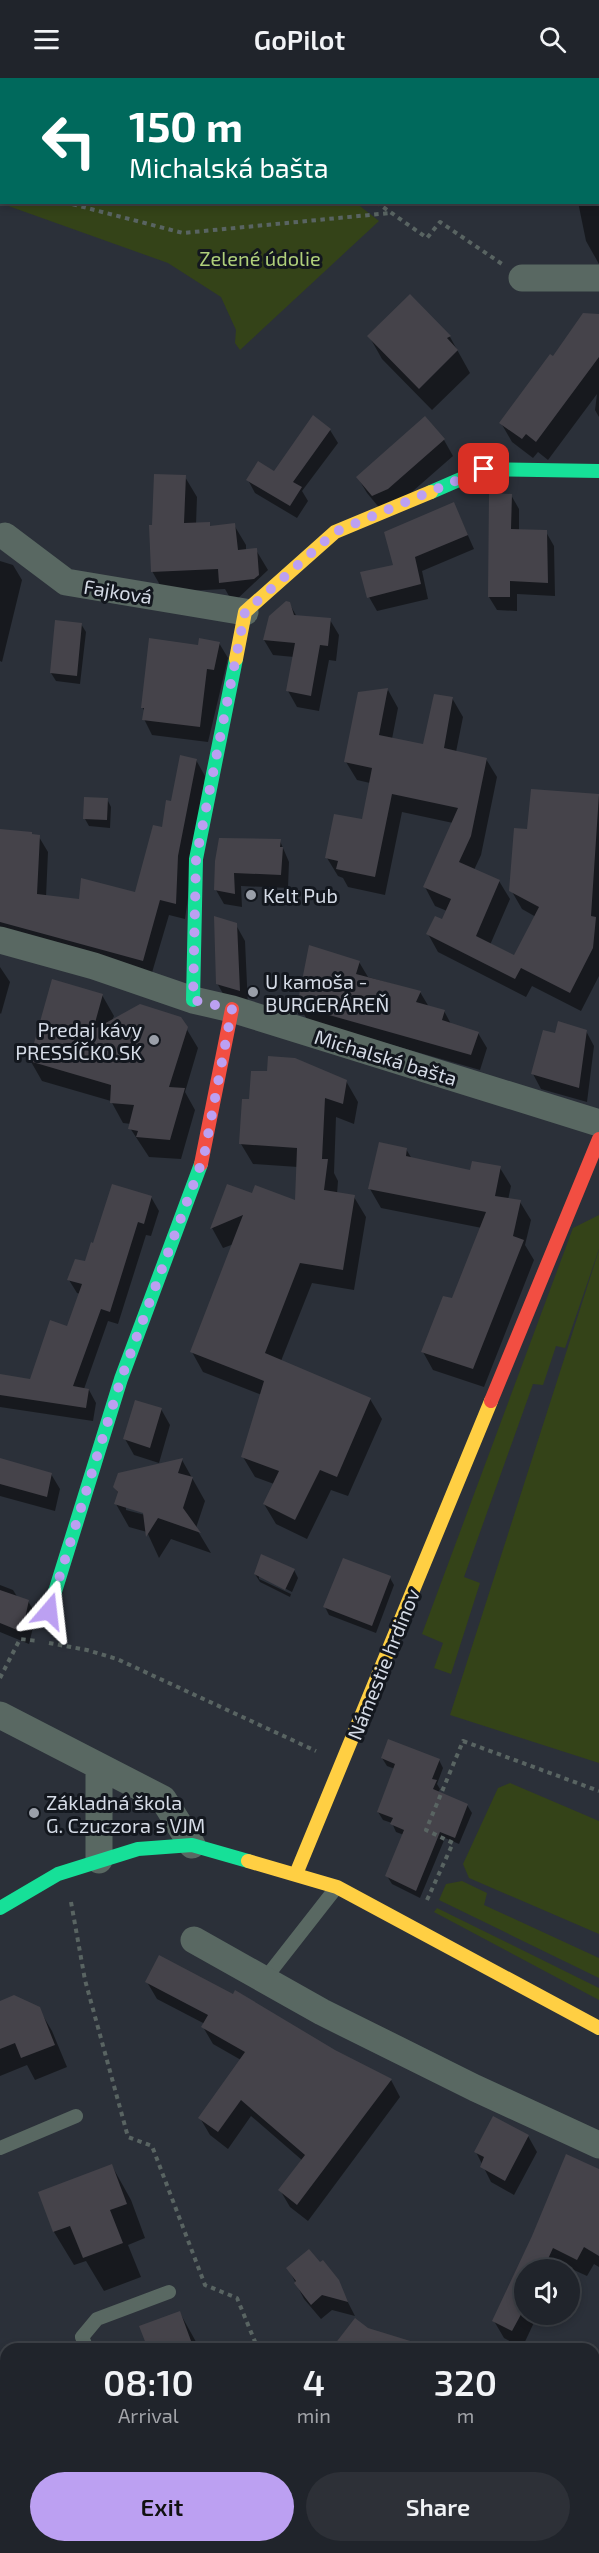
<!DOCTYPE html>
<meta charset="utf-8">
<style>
:root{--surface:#20242b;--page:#2d3037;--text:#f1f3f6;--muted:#a2a4a9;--line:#3d4147;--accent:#bca0f2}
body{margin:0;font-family:"Exo 2",sans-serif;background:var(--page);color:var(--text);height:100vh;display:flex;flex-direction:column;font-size:22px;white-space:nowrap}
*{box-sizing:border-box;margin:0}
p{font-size:20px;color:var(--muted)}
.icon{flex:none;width:33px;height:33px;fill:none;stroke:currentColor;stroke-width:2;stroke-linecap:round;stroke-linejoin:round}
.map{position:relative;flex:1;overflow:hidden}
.drawer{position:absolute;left:0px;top:2265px;width:600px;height:210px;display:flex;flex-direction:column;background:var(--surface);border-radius:18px 18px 0 0;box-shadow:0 3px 9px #0003,0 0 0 2px var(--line)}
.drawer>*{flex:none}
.hud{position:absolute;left:0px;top:0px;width:600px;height:126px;box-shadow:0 3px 9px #0003,0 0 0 2px var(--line);background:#00695c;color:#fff;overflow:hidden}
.controls{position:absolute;left:514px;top:2181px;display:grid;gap:12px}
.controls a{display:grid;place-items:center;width:66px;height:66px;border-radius:50%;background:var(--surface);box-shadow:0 3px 9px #0003,0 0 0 2px var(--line);font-size:30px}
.pin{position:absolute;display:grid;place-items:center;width:51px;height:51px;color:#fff;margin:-26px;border-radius:12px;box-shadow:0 3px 9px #0006}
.me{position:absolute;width:66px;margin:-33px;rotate:17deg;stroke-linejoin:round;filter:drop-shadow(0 0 4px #0008)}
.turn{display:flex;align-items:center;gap:21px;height:126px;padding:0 30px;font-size:27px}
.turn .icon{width:78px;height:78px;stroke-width:2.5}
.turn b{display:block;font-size:42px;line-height:51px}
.eta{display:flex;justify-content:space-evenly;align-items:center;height:102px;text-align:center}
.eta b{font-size:36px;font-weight:600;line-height:42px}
.button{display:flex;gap:12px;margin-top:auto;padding:12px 30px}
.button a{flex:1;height:69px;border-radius:36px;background:var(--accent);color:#111;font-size:24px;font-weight:600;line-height:69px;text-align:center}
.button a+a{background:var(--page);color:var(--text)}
header{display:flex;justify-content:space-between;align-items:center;height:78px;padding:0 30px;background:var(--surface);font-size:27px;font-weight:600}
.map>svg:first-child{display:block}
</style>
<header><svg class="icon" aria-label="menu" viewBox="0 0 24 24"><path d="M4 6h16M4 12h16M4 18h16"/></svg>GoPilot<svg class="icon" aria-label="search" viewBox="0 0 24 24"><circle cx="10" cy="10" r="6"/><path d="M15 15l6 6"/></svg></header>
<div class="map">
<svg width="599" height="2475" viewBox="0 0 599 2475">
<rect width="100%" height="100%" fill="#2b3039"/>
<path fill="#344318" d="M0,0l198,1 -196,1v122l354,1 23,18 -139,129 -5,-7 1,-13 -15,-33 -53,-34 -168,-60z
M599,1137v34l-34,99 -9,-2 -13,39 -10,-1 -69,193 16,6 -29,91 -17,-6 9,-25 -21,-9 151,-406z
M599,1172v513l-149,-48z
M510,1705l89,38v113l-130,-56 -6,-14 35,-76z
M462,1803l25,12 -3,12 115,53v20l-160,-78 7,-16z
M437,1830l162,80v12l-165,-88z"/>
<path fill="#0007" fill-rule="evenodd" d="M598,43l1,-1v144l-13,-23 -8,-39h20z
M410,218l40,41 20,36 -38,37 -50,-51 -13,-23z
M599,238v101l-4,-7 2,-16 -49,66 -10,-8 -5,6 -21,-16 -11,-19 53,-65z
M314,339l16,13 8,13 -36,48 6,10 -11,17 -42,-25 -7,-13 27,-7z
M425,340l19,22 9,16 -56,49 -15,6 -15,-18 -9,-15z
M185,399l12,20 -1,28 13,-1 2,3 23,-2 12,20v5h10l12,20 -35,33 -8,-14 -61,3 -12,-21 2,-45z
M511,417l8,14v21l27,2 8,14 1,50 -38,-2v17l-20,-1 -8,-13z
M454,426l20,45 -52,22 6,28 -51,12 -8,-14 26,-31z
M0,483l13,4 9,15 -20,82 -2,-1z
M289,525l8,14 33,3 9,15 -3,26 -7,-1 -10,51 -22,-4 -9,-16 6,-34 -21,-2 -9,-15z
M56,543l25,3 5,8 -6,52 -24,-3 -5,-8z
M219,565l9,15 -20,84 -56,-7 -8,-16 1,-7 -3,-5 57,-61z
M388,612l10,18 -6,31 33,7 27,-48 11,19 -7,35 30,7 11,18 -16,78 -7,15 25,11 11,18 -20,46 25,12 21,-40 -14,-8 -11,-19 17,-60 4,-40 67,6v180l-18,35 -49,-25 -6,11 -88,-45 -10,-18 14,-13 5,-10 -12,-5 -10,-19 28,-64 -51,-11 -17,83 -37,-8 -5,-9 -5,-2 -11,-18 36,-37 7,-38 -13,-3 -11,-18z
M196,682l9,16 -20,143 -16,-4 -18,61 -151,-41v-104l39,6 9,15 -2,45 34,4 56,-7 36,-91z
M107,721l4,8 -1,21 -21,-2 -4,-7z
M280,763l9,21 -1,26 -47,-2 1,21 -18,-3 -8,-14v-29z
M236,847l9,16 3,65 -22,-7 -9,-16z
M359,884l9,15 52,15 9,15 15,4 7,13 27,9 9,15 -7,22 -172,-49 -9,-15z
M0,889l10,15 -9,32 -1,-1z
M102,917l12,21 -2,5 74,7 12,20 -13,44 10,18 -14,49 -32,-2 -19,-29 1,-4 -8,-1 -12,-22 -69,-20 -12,-21z
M586,953l8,15 -7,56 -46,-13 -8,-15 23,-39z
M346,1003l12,21 -4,22 -18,-7 -2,56 4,8 -1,13 17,3 12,20 -12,73 -42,-7 -31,78 89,38 12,20 -34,77 -17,-6 -24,49 -31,-15 -12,-20 10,-20 -19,-7 -12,-20 19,-62 -59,-23 -11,-20 42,-108 -11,4 -11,-20 16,-42 25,9 43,7 2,-35 -45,-3 -12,-20z
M406,1071l6,10 59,13 29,-4 11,18 -3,14 12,2 11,18 -6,25 9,15 -50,127 -51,-17 -10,-18 30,-52 29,-72 -101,-20 -11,-19z
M151,1119l8,14 -8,25 -5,-1 -28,89 -10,-3 -24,68 5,1 7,13 -3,18 -93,-14v-32l31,5 37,-52 12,-34 -3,-1 -8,-13 17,-18 8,-18z
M161,1331l9,16 -11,38 -25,-8 -9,-16z
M0,1382l51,14 9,15 -5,22 -55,-15z
M182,1382l23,41 -9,27 15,25 -40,-14 -12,19 -12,-26 -18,-5 -13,-23 3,-10 -5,-7zM126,1428l24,8 -1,2 -23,-6z
M294,1492l4,8 -6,14 -33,-17v4l32,15 -1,3 -30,-15 -5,-8z
M390,1500l4,7 -18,48 -47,-18 -4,-8z
M0,1507l13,5 5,8 10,3 8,14 -7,29 -29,-12z
M382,1680l57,2 4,8 -6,16 3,5 -2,4 29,12 5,8 -13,31 -14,-6 -25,60 -28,-14 -5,-8 17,-41 -8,-3 -4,-9 -9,-3 -5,-8 17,-43 -8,-3z
M147,1904l188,69 56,29 9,17 -92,124 -18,-14 -10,-17 23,-29 -52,-45 -23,33 -18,-14 -10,-17 41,-58 -28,-16 -10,-17 2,-3 -48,-25z
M0,1924l39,7 13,22 15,36 -32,13 -8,-15 -27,11z
M528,2058l9,16 -23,43 -23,-13 -15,-30z
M112,2088l19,34 14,38 -17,7 13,32 -37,14 -18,-30 -12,4 -20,-33 -14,-39z
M599,2093v96l-5,-3 -7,12 -24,-11 -2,5h-36v44h13l-16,34 -18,-10 -10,-17 39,-84z
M288,2190l49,13 18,35 -23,-6 -11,9 -17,-20z
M180,2235l20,36h-65l13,-5z
M207,2469h99l4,6h-119z"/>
<path fill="#45434a" d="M410,216l41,42 -4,2 11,12 -39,39 -52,-53z
M583,235l16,1v43l-63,85 -10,-8 -4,5 -23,-16 51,-69 3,2z
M313,337l18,14 -38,53 9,5 -12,19 -44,-26 12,-19 16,10z
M425,338l20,23 -57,50 -16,7 -16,-19z
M154,396l32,1 -2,48 26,-1v4l25,-3 3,27 19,-2 2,27 -5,4 -35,4 -1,-14 -67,3 -2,-47h3z
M489,415l23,1 -1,35 36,1 1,53 -38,-2v16h-22z
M454,424l14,33 -53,22 6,27 -54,14 -7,-26 33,-7 -9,-33z
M286,523l4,1 4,13 37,3 -3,28 -8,-1 -9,51 -25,-5 9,-48 -32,-3 6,-24z
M55,542l27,3 -5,53 -27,-3z
M149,560l49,7 1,-7 21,4 -6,28 -7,-1 -7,58 -58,-7 2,-12h-3z
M388,610l-9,47 44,9 11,-50 19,3 -9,51 43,10 -16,78 -12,26 41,18 -24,56 38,19 25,-48 -30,-16 5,-63 13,1 4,-40 68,5 -8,122 5,1 -3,31 -23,45 -49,-25 -6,11 -89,-45 9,-18 7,3 9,-20 -28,-12 35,-79 -66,-14 -17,83 -39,-8 2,-8 -13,-3 9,-44 28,5 10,-51 -28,-6 14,-70z
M180,677l17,4 -19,97 -2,48 -16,-4 -17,61 -143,-39v-93l32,3v2l8,1 -3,59 42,5 2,-21 54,14 18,-67 9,2 4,-27 5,1z
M84,719l24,1 -1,22 -24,-1z
M219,760l62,1 -1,8h3l-2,28 -47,-2 1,21 -21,-4 1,-29z
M214,838l23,7 3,68 -24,-7z
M309,867l51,16 -4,13 65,17 -5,11 29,8 -3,10 37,12 -8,23 -174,-49z
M52,901l51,15 -10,36 47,-26 41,13 7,10 -19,60 16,1 -15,52 -34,-3 2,-6 -10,-2 6,-24 -24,-2 1,-18 -82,-24z
M558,943l29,9 -8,58 -48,-14 12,-44 12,3z
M268,978l27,2 52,22 -4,24 -18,-6 -3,61h6l-4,31 31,5 -12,75 -43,-7 -35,90 106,45 -34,79 -17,-7 -25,50 -32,-16 16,-33 -38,-14 23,-76 -74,-29 53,-137 -33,14 17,-45 25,9 3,-8 40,15 2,-52 -58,-4 3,-45h7l2,-28h16z
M379,1064l28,6 -1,8 64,14 2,-9 29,5 -6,30 26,4 -8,36 11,4 -51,129 -52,-17 22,-56 9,2 34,-86 -118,-23z
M112,1106l40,12 -8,28 -6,-2 -28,90 -9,-3 -28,77 16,3 -3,19 -86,-13v-21l30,5 20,-59 17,6 15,-42 -15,-4 8,-21 10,2 6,-19 2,1z
M135,1322l27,8 -12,40 -27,-9z
M0,1380l52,15 -5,24 -47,-13z
M183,1380l-5,15 15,4 -10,31 18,25 -43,-15 -12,19 -3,-24 -29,-9 4,-12 -5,-5 5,-14z
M261,1476l34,15 -10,21 -31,-16z
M343,1480l48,18 -19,50 -49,-19z
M0,1512l29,10 -7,32 -22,-9z
M388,1661l52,20 -8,20 5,1 -4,9 35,15 -13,34 -15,-6 -24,59 -31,-15 19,-46 -14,-6 3,-6 -16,-6 18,-48 -14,-6z
M159,1877l74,39 2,-4 100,60 57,29 -95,126 -19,-15 27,-35 -64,-55 -23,32 -20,-14 47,-66 -44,-25 7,-12 -63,-33z
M14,1917l26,12 15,38 -34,13 -6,-15 -15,6v-48z
M493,2038l36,19 -24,46 -25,-14 4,-10 -10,-5z
M566,2076l33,15v87l-15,-9 -7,13 -24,-12 -10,22h-18v37l-13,24 -20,-10 40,-85z
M112,2086l15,40 -17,6 13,33 -40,15 -13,-32 -17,6 -15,-40z
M309,2171l11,13 3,-2 16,20 9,22 -26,-7 -11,10 -17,-22 2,-2 -10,-13z
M180,2233l14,38h-46l-9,-23z
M355,2240l13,10 52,16 -1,5h-88z"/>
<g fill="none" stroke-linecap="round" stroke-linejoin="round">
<path stroke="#596462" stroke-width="4" stroke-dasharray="4.5 4.5" stroke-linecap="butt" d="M130,0l3,2
M0,108l2,1
M64,124l119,31 207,-20
M376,124l51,36 13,-16 62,42
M49,1565l38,7 30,9 199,92
M0,1600l20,-39 18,2
M427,1822l26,-57 -27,-13 37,-89 136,50
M71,1824l14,78 43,157 24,9 53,139 32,13 21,51
M353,2469l3,6
M143,2475l16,-6"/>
<path stroke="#596862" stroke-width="14" d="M264,1902l72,-92
M0,2070l76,-32
M87,2271l-5,-12 15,-18 72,-27
M405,2469l2,6
M108,2475l17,-6"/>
<path stroke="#596862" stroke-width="27" d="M522,200h77
M5,458l61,46 179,30
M0,862l94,26 99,34 39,9 367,114
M0,1637l163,84 29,46
M99,1782v-94
M194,1862l128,72 153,76 124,57"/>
<path stroke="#16e098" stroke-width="14" d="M431,414l53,-23 115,2
M193,922l3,-141 40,-200
M49,1533l72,-232 80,-215
M0,1830l58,-34 80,-25 54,-4 56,16"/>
<path stroke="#ffcf43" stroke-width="14" d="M236,581l9,-47 90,-80 96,-40
M248,1783l89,26 262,141
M296,1796l195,-473"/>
<path stroke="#f24e42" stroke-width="14" d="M201,1086l31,-155
M491,1323l108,-262"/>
</g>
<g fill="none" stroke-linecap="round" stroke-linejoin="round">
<path stroke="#bca0f2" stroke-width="10" stroke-dasharray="0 18" d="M49,1533l72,-232 83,-223 28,-147 -39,-9 3,-141 49,-247 90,-80 149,-63"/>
</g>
<g fill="#9a9fa9" stroke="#13171e" stroke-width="2">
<circle cx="251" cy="817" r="6"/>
<circle cx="253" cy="914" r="6"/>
<circle cx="154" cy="962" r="6"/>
<circle cx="34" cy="1735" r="6"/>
</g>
<g text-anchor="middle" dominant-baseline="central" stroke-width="6" stroke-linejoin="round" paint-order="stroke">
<g font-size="20" fill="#afcf7a" stroke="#13171e">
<text x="260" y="180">Zelené údolie</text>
</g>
<g font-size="20" fill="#d5dbe6" stroke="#13171e">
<text transform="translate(118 513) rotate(9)">Fajková</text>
<text transform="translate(386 979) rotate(17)">Michalská bašta</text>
<text transform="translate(383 1586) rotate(-68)">Námestie hrdinov</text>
</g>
<g font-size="20" fill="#d5dbe6" stroke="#13171e" text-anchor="start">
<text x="263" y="817">Kelt Pub</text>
<text x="265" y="903">U kamoša -<tspan x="265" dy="23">BURGERÁREŇ</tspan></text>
<text x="142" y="951" text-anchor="end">Predaj kávy<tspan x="142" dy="23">PRESSÍČKO.SK</tspan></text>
<text x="46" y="1724">Základná škola<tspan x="46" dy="23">G. Czuczora s VJM</tspan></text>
</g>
</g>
</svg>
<div class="controls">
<a><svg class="icon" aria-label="sound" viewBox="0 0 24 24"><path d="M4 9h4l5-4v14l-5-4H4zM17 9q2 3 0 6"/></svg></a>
</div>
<div class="pin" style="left:484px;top:391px;background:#d93025"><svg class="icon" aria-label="arrive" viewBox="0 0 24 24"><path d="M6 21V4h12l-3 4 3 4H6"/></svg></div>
<svg class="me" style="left:49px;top:1533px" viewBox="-20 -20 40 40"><path d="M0-17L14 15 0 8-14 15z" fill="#bca0f2" stroke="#fff" stroke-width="4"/></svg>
<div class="hud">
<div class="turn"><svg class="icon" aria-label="left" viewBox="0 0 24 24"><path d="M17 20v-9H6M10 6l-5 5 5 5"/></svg><div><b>150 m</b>Michalská bašta</div></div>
</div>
<section class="drawer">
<div class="eta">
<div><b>08:10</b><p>Arrival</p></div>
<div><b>4</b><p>min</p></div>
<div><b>320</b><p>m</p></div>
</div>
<div class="button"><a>Exit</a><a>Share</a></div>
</section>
</div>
